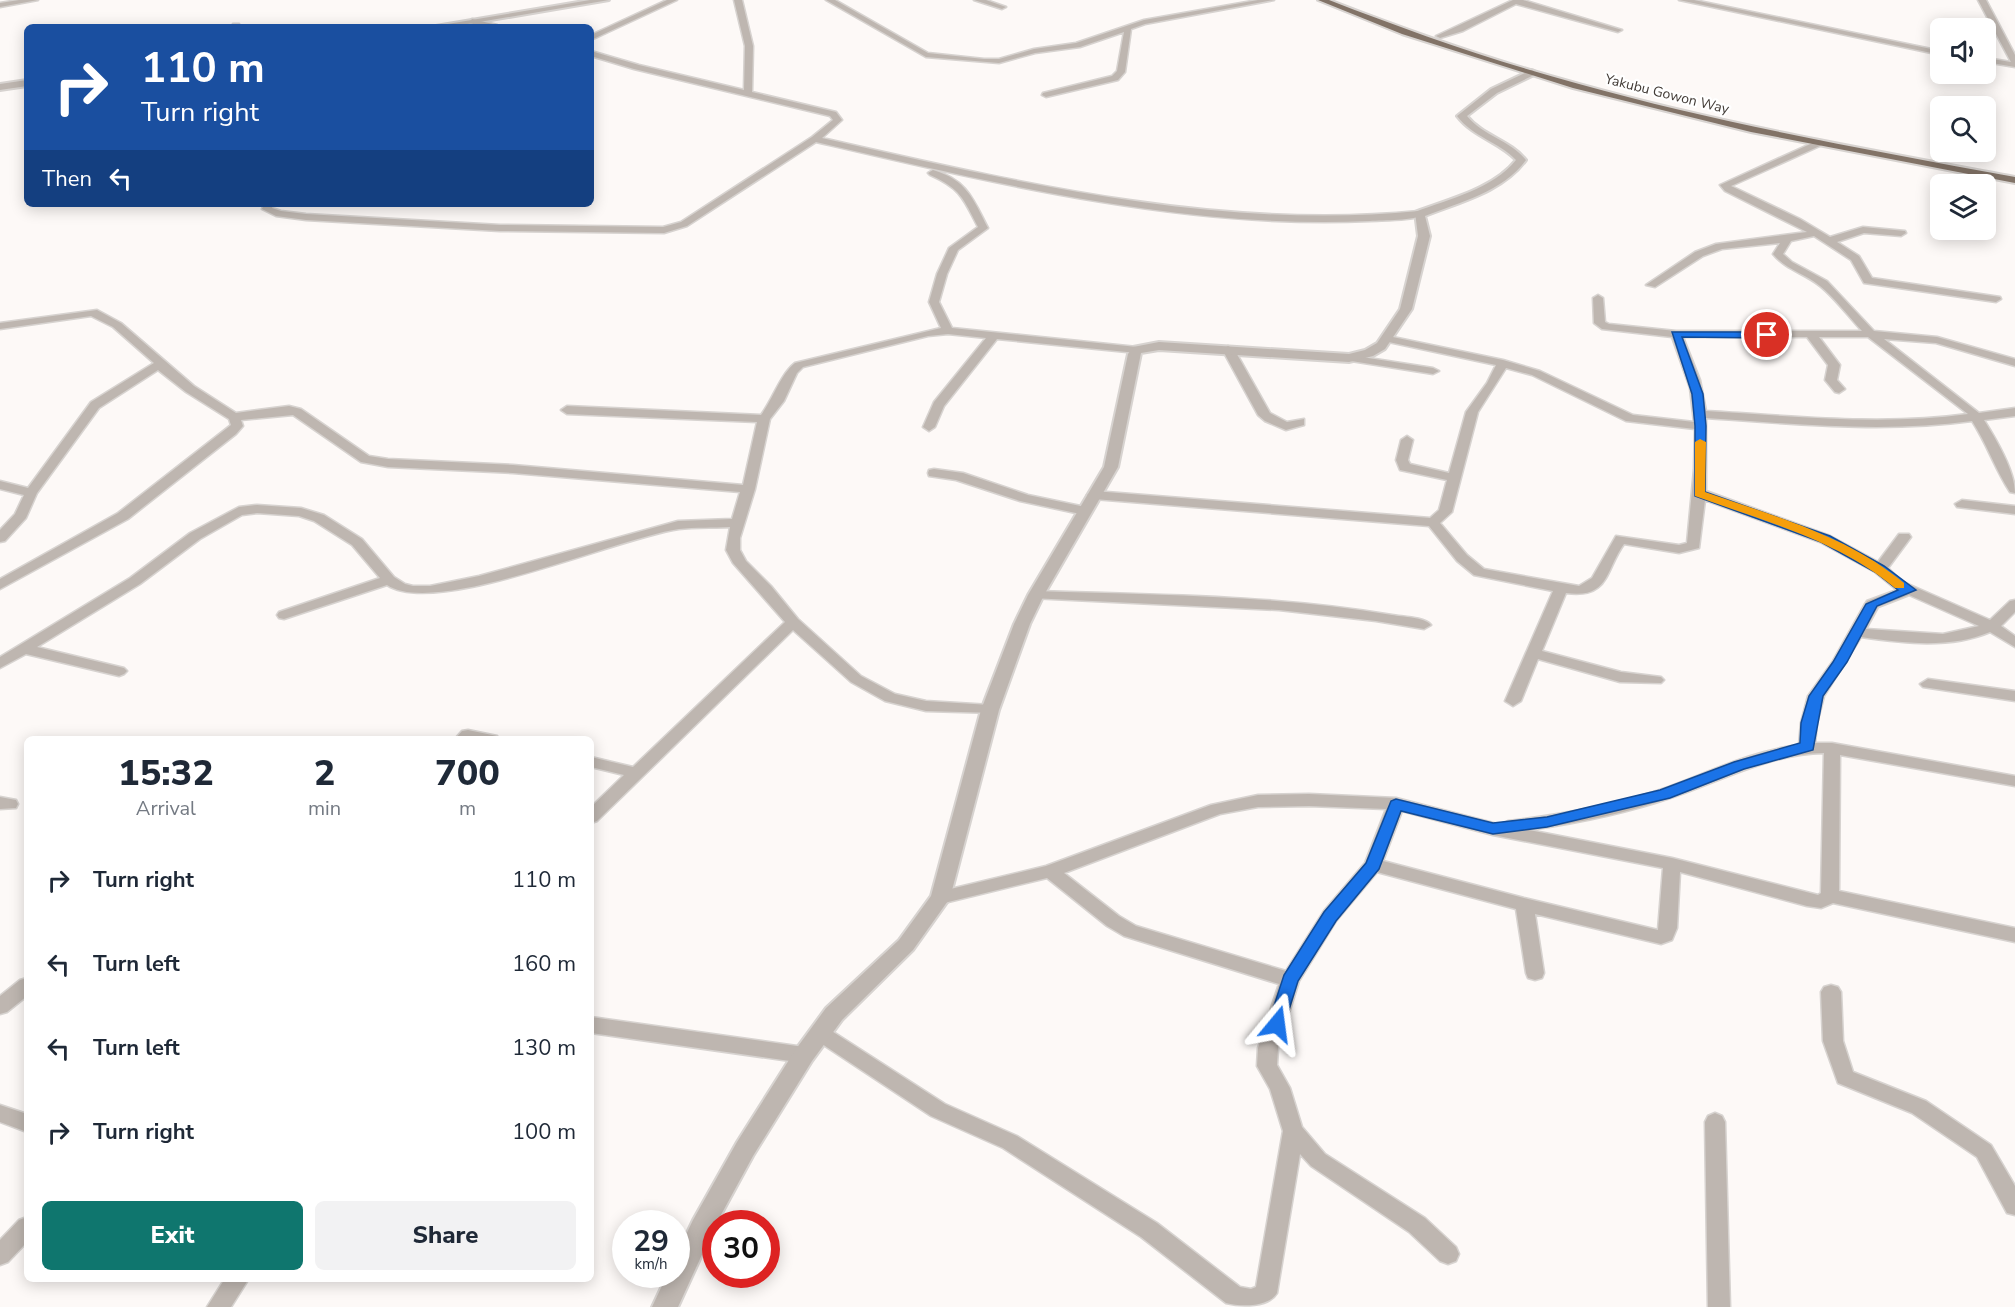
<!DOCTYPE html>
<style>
:root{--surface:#fff;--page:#f2f2f3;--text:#1f2937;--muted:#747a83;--accent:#0f766e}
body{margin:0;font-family:"Nunito Sans",sans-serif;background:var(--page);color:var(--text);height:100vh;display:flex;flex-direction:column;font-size:22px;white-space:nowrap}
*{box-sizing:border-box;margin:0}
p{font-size:20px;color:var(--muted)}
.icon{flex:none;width:33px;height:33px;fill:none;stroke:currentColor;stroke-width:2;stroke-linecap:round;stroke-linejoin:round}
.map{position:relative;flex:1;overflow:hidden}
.panel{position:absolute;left:24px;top:736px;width:570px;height:546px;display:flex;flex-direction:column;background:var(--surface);border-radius:9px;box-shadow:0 3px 15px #0003}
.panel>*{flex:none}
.hud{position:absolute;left:24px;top:24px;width:570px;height:183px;border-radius:9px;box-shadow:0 3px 15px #0003;background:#1a4fa0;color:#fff;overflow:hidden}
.controls{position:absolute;left:1930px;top:18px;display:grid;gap:12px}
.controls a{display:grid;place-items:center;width:66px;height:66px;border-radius:9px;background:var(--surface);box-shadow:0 3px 15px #0003;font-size:30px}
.speed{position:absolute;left:612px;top:1210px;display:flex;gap:12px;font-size:30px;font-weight:700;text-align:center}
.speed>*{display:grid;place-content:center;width:78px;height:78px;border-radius:50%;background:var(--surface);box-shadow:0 3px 15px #0003;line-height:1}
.speed small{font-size:15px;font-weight:400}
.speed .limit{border:9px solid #d22;background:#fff;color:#111}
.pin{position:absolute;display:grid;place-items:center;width:51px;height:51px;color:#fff;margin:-26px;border:3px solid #fff;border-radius:50%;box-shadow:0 2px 6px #0007}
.me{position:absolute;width:66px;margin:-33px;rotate:16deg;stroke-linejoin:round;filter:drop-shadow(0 0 4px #0008)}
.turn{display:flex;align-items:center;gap:21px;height:126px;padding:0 18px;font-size:27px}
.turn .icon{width:78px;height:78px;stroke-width:2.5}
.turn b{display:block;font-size:42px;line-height:51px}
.then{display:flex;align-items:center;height:57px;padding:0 18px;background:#0003;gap:12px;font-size:22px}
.eta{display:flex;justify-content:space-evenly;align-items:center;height:102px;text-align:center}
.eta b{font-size:36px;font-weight:800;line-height:42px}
.button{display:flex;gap:12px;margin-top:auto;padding:12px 18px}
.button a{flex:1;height:69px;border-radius:9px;background:var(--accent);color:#fff;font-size:24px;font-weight:800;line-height:69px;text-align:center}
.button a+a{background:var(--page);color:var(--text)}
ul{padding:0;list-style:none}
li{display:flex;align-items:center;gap:18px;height:84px;padding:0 18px}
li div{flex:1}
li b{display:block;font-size:22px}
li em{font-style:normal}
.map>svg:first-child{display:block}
</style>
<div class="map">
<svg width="2015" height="1307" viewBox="0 0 2015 1307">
<rect width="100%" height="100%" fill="#fdf9f7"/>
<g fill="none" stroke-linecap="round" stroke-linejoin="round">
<g stroke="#d7d3d0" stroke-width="3">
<path id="minor" d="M19,0h19l-38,7v-4z
M667,0h10l-86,40v-5z
M734,0h8l11,46 -1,46 84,20 6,8 -20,18c194,44 397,93 597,73l5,3c-9,7 -41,6 -54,7 -182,9 -377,-38 -554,-79l-129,84 -23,7 -164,-2 -194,-11 -30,-4 -14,-7 2,-5h10l-2,4 9,3 25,3 194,11 163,2 18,-5 131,-85 21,-17 -3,-4 -196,-47 -43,-13v-5l48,14 105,25 1,-44z
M826,0h9l93,53 56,6h15l35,-10 42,-6 68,-23 114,-20h16l-129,24 -14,5 -6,43 -7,8 -72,17 -4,-2 1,-2 69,-17 5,-5 7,-39 -44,15 -45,6 -36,10 -73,-6z
M974,0h12l20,7 -4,2z
M1513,0h10l99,30 -4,2 -102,-28 -53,27 -23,7 -4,-2z
M1679,0h15l247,51v4z
M1978,0h8l29,55v12l-29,-5v-4l25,4z
M472,19l25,6 1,2h-12l-17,-4z
M233,24h6l1,3h-8z
M1819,140l3,1v4l-91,41 69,33 30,18 33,-10 42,4 1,2 -5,3 -37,-3 -27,9 22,14 13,22 128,19 1,2 -5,3 -132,-19 -13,-23 -37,-24 -23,5 -8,13 9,8 35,19 47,50 63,6 78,22v7l-79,-23 -52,-4 95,74 36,-5v8l-31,4c12,19 31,51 31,73l-5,-1c-15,-23 -23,-48 -38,-71 -88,12 -177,3 -266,-3v73l124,45 48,26 21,-28h10l2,3 -23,31 13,13 89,39 20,-19 5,-1v12l-14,14 14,10v11l-25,-15c-40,17 -87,11 -129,5l-37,59 -7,27 -2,20h17l183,33v10l-175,-31 -1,136 176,37v14l-182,-39 -12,5 -14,-2 -127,-34 -3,56 -5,12 -11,4 -126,-30 9,59 -2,5 -7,2 -7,-2 -2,-5 -10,-64 -139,-37 -41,49 -37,60 -21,67 -1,17 13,23 12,39 23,27 100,64 31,29 3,7 -3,7 -8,3 -8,-3 -31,-29 -98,-66 -11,-12 -23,139c-8,14 -35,14 -51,10l-85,-66 -138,-89 -72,-32 -118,-78 -3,-5 3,-5 7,-3 7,3 118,76 72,32 140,87 83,64 11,2 5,-2 27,-156 -13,-42 -13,-23 1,-18 21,-64 -155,-48 -17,-10 -60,-48 -107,26 -6,-1 -3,-5 3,-5 112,-27 165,-61 47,-10 51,-1 87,4 105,27 7,-4c51,-6 103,-15 152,-31 46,-16 90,-39 139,-45l2,-22 7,-27 25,-35 32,-57 2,-3 30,-11 -22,-18 -55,-30 -115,-42 -6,48 -20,5 -55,-9c-19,26 -14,55 -58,49l-24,58 79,21 40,5 3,3 -3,3 -41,-1 -82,-23 -17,42 -8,5 -8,-5 48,-110 -79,-16 -17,-14 -28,-35 -335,-27 -7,-4 7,-4 336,27 9,-8 8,-30 -47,-10 -4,-10 5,-20 6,-4 6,4 -5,20 2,4 39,9 17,-61 21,-29 9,-18 -112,-24v-4l4,-1 115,24 37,11 93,44 61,7 -4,-34 -18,-51 -70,-8 -8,-6 -1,-25 5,-3 5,3 2,24 4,2 67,7h186c-14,-15 -27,-33 -42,-45 -16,-13 -34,-16 -47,-32l7,-11 -58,6 -19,7 -48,31 -9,-2 49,-33 21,-8 91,-12 -82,-41 -5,-6zM1683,337h124l21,28 -3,15 10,12 4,1 6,-4 -8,-9 3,-15 -21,-28h49l100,77c-87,12 -175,2 -262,-3l-6,-31zM1506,368l26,7 94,46 69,8 -1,41 -7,73 -8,2 -63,-9 -24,42 -13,8 -95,-17 -17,-14 -27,-32 12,-11 26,-100zM1909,595l70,31 -36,8 -77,-5 12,-22zM1824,753l-3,140 -3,2 -146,-37 -143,-28c49,-7 98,-17 144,-33 50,-17 97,-43 151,-44zM1309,806l77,3 -21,54 -41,48 -38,60 -150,-45 -17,-10 -55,-43 156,-59 38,-7zM1402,811l91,24 170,33 -5,62 -134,-32 -141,-37z
M933,170c34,10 40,29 55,58l-30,22 -11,24 -8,28 13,26 185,19 6,3 -6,3 -140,-14 -53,67 -9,21 -6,4 -6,-4 11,-25 52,-64 -38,-4 -20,2 -125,31 -6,6 -13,28 -14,18 -15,70 -15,49v12l6,11 25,25 27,33 63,57 34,18 31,7 64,4 6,2 2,3 -2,3 -70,-2 -41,-10 -34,-19 -58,-52 -196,191 -6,2v-16l33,-32 -33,-8v-10l42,10 152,-145 -52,-59 -7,-13 4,-23c-17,1 -35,0 -51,2 -63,9 -242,89 -292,56l-103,34 -5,-1 -2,-3 2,-3 101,-34 -28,-33 -38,-24 -15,-5 -42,-3 -15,2 -42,24 -60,45 -103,63 87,21 3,3 -3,3 -5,2 -93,-22 -26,14v-11l130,-79 60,-45 49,-26 18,-2 44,3 23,7 38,24 32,38 11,7 8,2h17l49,-10 199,-55 54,-2 8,-27 -227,-19 -125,-6 -27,-5 -68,-47 -52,5 2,6 -7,8 -108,85 -128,70v-10l118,-66 113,-88 -2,-6 -43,-27 -28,-22 -59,38 -62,85 -11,25 -21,23 -5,1v-12l15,-16 9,-19 -24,-6v-8l28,7 63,-86 63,-39 -41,-36 -22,-11 -91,13v-6l97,-13 24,13 73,63 42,27 53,-7 12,3 68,47 19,3 125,6 230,20 14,-63 -190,-8 -6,-4 6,-4 194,9c12,-16 19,-40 34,-52l146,-35 -12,-26 8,-28 12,-26 29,-21c-15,-29 -17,-38 -48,-52l-2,-2z
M1228,346l6,3 36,64 17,9 17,-3v6l-18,5 -21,-9 -7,-6 -36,-66z
M1349,355l84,13 6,3 -6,3 -88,-14v-4z
M934,469l29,4 65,22 62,13 2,3 -7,4 -65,-14 -64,-21 -27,-4 -1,-3 1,-3z
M1962,500l53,6v8l-58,-7 -2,-3z
M1036,591c119,4 239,4 356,24 11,2 32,2 39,10l-7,4 -48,-8 -97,-11 -248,-12 -2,-3 2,-3z
M1928,679l87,12v10l-92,-14 -3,-3z
M468,730l29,6 2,4h-45l8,-9z
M0,797l16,3 2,4 -2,4 -16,1z
M27,978v18l-20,16 -7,2v-18l20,-16z
M1831,985l7,2 3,5 2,49 10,31 73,29 65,44 24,41v29l-8,-2 -30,-56 -65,-44 -74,-30 -15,-42 -2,-49 3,-5z
M591,1017l213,30 7,2 3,6 -3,6 -7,2 -213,-30z
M0,1105l27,9v18l-27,-10z
M1715,1113l7,3 3,6 5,185h-22l-3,-185 3,-6z
M27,1217v25l-19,20 -8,3v-25l19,-20z
M224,1280h24l-17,27h-24z"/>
</g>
<g stroke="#d7d3d0" stroke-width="4">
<path id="tertiary" d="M590,0h19l-159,27h-20z
M1531,70l3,1v4l-37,18 -30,23c16,20 43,24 59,44 -23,32 -66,42 -101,56l5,20 -18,73 -27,40 -12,7 -24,6 -190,-12 -18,3 -23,114 -74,128 -14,29 -31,86 -49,188 -37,52 -71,70 -30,41 -59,95 -37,68 -38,83h-26l15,-32h9v-19l17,-36 44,-78 59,-93 30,-41 73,-68 32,-44 50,-186 33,-86 14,-29 76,-128 24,-113 5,-7 26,-5 190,12 16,-4 12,-7 23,-34 18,-73 -3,-24c34,-13 78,-23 101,-52 -17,-18 -43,-23 -59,-44l34,-27z
M27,80v6l-27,4v-6z"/>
</g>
<g stroke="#d7d3d0" stroke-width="4">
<path id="trunk" d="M1318,0h11c82,32 165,61 250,84 143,40 290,66 436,93v6l-264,-51 -178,-44 -171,-54z"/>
</g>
<use href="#minor" fill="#beb6b0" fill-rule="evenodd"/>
<use href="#tertiary" fill="#beb6b0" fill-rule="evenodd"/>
<use href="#trunk" fill="#827367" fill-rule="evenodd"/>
</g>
<path fill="#1a73e8" stroke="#114b97" stroke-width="1.5" d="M1672,332h95l5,3 -5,3 -85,-1 21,57 3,32 -1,66 125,44 54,30 32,24 -39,16 -30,56 -24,34 -10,54 -69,19 -74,29 -123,29 -54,7 -92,-23 -22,58 -43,52 -38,60 -15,48h-13l-2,-5 16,-49 40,-63 42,-49 25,-62 5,-2 97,24 54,-6 113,-27 74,-28 66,-19 1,-20 8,-27 24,-34 33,-58 32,-14 -23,-18 -54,-30 -126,-46v-70l-3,-32z"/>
<path fill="#f59e0b" d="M1700,439l6,3 -1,50c68,24 142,43 199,91v5h-9c-57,-48 -132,-67 -200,-92v-54z"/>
<g text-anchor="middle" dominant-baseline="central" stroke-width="4.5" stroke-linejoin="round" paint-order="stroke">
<g font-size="14" fill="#413a35" stroke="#fff">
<text transform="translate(1667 94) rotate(14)">Yakubu Gowon Way</text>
</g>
</g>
</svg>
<div class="controls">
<a><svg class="icon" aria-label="sound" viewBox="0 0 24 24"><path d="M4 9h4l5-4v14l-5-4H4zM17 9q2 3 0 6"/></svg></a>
<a><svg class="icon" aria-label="search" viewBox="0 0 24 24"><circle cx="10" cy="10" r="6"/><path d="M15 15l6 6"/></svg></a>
<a><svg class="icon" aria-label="layers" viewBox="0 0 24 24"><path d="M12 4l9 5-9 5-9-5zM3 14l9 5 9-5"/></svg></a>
</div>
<div class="speed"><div>29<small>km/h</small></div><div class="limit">30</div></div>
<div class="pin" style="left:1767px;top:335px;background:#d93025"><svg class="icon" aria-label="arrive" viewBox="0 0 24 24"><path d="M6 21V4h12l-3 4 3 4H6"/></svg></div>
<svg class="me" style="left:1277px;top:1024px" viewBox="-20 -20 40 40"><path d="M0-17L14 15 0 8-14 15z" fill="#1a73e8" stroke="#fff" stroke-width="4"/></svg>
<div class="hud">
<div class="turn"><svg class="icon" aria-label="right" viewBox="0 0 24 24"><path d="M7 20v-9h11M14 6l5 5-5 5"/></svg><div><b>110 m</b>Turn right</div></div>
<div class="then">Then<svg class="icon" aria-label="left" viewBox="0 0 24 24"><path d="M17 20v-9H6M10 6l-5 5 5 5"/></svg></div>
</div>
<section class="panel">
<div class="eta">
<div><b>15:32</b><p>Arrival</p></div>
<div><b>2</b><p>min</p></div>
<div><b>700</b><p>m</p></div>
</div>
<ul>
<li><svg class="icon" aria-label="right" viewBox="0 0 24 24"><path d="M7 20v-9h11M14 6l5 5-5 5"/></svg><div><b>Turn right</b></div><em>110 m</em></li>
<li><svg class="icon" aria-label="left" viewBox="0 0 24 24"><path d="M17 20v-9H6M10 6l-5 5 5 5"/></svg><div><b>Turn left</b></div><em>160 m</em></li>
<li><svg class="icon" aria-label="left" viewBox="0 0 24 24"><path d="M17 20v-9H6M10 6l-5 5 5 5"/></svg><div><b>Turn left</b></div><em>130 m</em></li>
<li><svg class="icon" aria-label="right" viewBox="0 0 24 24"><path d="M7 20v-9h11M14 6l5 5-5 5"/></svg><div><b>Turn right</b></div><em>100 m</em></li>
</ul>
<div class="button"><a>Exit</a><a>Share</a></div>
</section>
</div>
